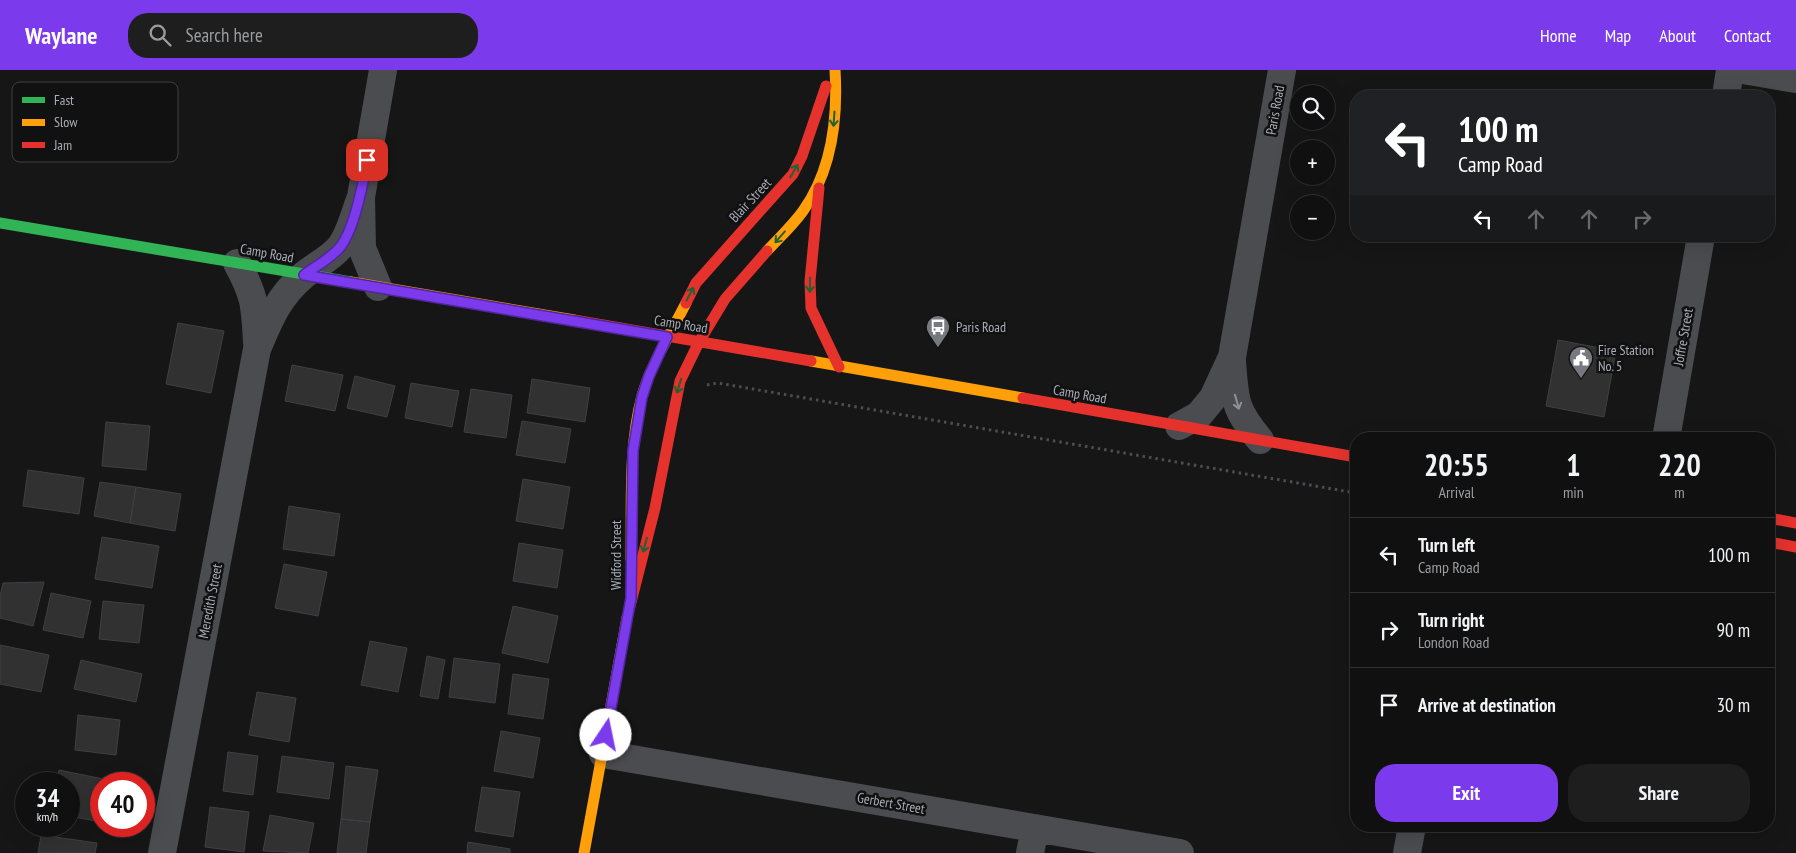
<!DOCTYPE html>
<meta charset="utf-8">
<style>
:root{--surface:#101011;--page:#1e1e1f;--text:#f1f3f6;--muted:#9c9d9f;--line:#303031;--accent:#7c3aed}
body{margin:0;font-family:"PT Sans Narrow",sans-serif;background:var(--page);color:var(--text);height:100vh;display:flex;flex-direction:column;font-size:19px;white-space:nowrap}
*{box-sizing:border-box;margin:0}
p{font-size:16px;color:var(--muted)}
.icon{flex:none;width:28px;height:28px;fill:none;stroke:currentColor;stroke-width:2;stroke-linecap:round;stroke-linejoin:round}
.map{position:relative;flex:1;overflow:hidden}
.details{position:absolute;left:1350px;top:362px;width:425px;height:400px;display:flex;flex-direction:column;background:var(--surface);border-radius:20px;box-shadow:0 5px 20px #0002,0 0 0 1px var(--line)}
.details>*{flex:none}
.hud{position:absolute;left:1350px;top:20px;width:425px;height:152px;border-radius:20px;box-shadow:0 5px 20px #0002,0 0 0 1px var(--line);background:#202124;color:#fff;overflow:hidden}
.buttons{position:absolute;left:1290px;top:15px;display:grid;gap:10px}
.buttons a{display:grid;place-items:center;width:45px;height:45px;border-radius:50%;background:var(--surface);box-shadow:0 5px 20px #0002,0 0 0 1px var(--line);font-size:25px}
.speed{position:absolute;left:15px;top:702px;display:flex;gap:10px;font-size:25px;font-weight:700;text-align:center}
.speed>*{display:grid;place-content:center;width:65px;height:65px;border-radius:50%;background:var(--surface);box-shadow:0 5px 20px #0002,0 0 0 1px var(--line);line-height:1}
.speed small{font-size:12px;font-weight:400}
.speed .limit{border:8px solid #d22;background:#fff;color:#111}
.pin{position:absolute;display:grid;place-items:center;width:42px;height:42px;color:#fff;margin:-21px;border-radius:10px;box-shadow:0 2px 8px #0006}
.me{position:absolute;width:55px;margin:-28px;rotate:11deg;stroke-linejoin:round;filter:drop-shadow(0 0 4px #0008)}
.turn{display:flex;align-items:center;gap:18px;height:105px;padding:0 25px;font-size:22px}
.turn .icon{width:65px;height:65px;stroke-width:2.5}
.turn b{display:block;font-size:35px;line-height:42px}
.lanes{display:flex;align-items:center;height:48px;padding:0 25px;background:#0003;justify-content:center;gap:25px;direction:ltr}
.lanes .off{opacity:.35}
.eta{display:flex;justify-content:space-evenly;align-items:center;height:85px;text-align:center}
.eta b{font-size:30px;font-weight:800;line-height:35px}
.button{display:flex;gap:10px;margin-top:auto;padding:10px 25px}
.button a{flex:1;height:58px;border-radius:20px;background:var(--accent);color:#fff;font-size:20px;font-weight:800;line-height:58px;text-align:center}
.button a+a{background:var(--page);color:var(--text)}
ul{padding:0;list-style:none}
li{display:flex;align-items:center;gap:15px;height:75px;padding:0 25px;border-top:1px solid var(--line)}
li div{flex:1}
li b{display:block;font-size:19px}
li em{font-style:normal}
header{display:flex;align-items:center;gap:30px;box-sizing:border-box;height:70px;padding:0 25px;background:var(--accent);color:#fff}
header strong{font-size:24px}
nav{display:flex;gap:28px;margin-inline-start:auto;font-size:18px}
.search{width:350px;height:45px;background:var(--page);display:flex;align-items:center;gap:12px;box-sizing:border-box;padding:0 18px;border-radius:20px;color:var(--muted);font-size:19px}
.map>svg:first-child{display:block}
</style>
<header>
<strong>Waylane</strong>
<div class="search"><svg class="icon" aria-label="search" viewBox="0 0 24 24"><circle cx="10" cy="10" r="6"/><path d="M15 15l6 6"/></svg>Search here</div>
<nav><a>Home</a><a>Map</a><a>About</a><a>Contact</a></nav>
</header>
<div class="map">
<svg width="1796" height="783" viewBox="0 0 1796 783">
<rect width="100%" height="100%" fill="#161617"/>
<path fill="#313132" stroke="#3f4043" d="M178,253l46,8 -13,62 -45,-9z
M1558,270l58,11 -12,66 -58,-11z
M292,295l51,10 -8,36 -50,-10z
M355,306l40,10 -8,31 -40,-9z
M532,309l58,9 -5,34 -58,-9z
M411,313l48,8 -7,36 -47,-9z
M471,319l41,6 -6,43 -42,-6z
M522,351l49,8 -6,34 -49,-8z
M106,352l44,4 -4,44 -44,-4z
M28,400l56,8 -5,36 -56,-8z
M523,409l47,8 -7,42 -47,-8z
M100,412l36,5 -6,36 -36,-7z
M136,417l45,7 -6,37 -45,-8z
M289,436l51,8 -6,42 -51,-7z
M102,467l57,9 -7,42 -57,-9z
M519,473l44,7 -6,38 -44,-7z
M284,494l43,8 -9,44 -43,-8z
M44,512l-11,44 -33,-8v-22l3,-13z
M51,523l40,8 -8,37 -40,-8z
M103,531l41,4 -5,38 -40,-4z
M513,536l45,10 -10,47 -46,-10z
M370,571l37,7 -9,44 -37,-7z
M0,575l49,10 -8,37 -41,-8z
M427,586l18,4 -7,39 -18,-3z
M454,588l46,6 -5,39 -46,-6z
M81,590l61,14 -6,28 -62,-13z
M513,604l36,5 -6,40 -35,-5z
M257,622l39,6 -7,44 -40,-7z
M78,645l42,5 -4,35 -41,-5z
M501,661l39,7 -7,40 -39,-7z
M228,682l30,4 -5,39 -30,-4z
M282,686l52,7 -5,36 -52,-7z
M346,696l32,4 -8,52 -29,-3z
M59,700l54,11 -1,3h-11v38l-32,-6v-32h-13z
M482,717l38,5 -7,45 -38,-6z
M210,737l39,5 -5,40 -39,-5z
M270,745l44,8 -6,30 -45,-2z
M341,749l29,3 -4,31h-29z
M41,765l56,8 -2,10h-57z
M468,772l42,7v4h-43z"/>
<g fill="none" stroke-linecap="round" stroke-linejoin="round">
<path stroke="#4c4e50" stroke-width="3" stroke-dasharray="2.5 4" stroke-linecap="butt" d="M707,315l11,-2 638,110"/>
<path stroke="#4b4c4f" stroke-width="28" d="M1743,0l53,9
M1726,26l4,-26
M237,193c18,33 18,42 20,79
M378,217l-16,-39 -1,-51 22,-127
M1232,291c3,39 2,48 28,79
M1179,356l20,-11 14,-17 19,-41 50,-287
M1666,369l35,-203
M603,684l577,99
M162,783l95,-504c13,-30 21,-52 47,-74 12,-10 26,-16 36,-28 10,-13 15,-35 21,-50
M1030,783l5,-25
M1407,783l5,-27"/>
<path stroke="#30b455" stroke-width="11" d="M0,153l351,59"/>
<path stroke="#ff9f0a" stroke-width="11" d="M767,181c12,-13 26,-26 36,-40 29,-41 35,-93 32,-141
M351,212l223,38
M811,291l212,37
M631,489c1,-54 -3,-111 11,-163 9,-32 29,-63 44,-93
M584,783l43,-235"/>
<path stroke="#e5322d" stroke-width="11" d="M819,118l-9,93 1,27 28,59
M686,233l10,-20 97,-109 9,-18 24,-70
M574,250l237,41
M1023,328l333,59
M1769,448l27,5
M1769,472l27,5
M627,548l28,-110 25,-127 19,-39 26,-43 42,-48"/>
</g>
<defs><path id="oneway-shaft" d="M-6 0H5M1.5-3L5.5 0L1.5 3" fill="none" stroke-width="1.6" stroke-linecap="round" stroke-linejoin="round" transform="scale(1.25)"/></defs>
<g stroke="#206234">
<use href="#oneway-shaft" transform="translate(834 49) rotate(94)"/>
<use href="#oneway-shaft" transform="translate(794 101) rotate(-60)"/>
<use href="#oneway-shaft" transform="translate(780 167) rotate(131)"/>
<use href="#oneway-shaft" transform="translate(810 215) rotate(91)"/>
<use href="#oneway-shaft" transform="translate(690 224) rotate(-62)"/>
<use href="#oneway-shaft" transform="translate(679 316) rotate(107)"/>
<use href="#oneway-shaft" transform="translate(645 475) rotate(104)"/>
</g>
<use stroke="#8d9197" href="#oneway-shaft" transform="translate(1237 332) rotate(74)"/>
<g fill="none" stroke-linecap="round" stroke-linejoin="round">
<g stroke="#51269a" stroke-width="12">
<path id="route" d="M367,90c-4,24 -12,67 -26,86 -9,12 -25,20 -37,29l363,62 -18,39 -7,21 -9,54 -2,147 -25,137"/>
</g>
<use href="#route" stroke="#7c3aed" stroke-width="9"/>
</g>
<defs>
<g id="bus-pin" transform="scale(1.25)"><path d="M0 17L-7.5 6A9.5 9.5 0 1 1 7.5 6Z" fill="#76797e" stroke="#111112"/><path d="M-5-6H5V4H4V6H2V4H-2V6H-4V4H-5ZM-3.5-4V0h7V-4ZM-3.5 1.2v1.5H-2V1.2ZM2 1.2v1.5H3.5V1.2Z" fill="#fff"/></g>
<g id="civic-pin" transform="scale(1.25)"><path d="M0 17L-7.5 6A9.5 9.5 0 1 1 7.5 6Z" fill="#76797e" stroke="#111112"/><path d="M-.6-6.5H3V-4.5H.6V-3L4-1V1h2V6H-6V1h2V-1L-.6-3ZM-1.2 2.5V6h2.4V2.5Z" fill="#fff"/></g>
</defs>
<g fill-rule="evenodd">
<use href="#bus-pin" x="938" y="257"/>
<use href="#civic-pin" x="1581" y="288"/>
</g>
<g text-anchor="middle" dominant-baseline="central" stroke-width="5" stroke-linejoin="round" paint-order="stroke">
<g font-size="14" fill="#a9aeb6" stroke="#111112">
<text transform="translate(1275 40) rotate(-80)">Paris Road</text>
<text transform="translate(750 130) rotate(-47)">Blair Street</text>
<text transform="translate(267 183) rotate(10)">Camp Road</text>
<text transform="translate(681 254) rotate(9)">Camp Road</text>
<text transform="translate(1683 267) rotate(-80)">Joffre Street</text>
<text transform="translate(1080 324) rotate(10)">Camp Road</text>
<text transform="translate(616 485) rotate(-90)">Widford Street</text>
<text transform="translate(210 531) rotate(-79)">Meredith Street</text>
<text transform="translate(891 733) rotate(10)">Gerbert Street</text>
</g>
<g font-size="14" fill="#a9aeb6" stroke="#111112" text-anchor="start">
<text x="956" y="257">Paris Road</text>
<text x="1598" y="280">Fire Station<tspan x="1598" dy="16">No. 5</tspan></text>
</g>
</g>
<rect x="12" y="12" width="166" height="80" rx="8" fill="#111112" stroke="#3f4043" stroke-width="1"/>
<rect x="22" y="27" width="23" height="6" fill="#30b455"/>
<rect x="22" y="49" width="23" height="7" fill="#ff9f0a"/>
<rect x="22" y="72" width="23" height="6" fill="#e5322d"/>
<g font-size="14" fill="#a9aeb6">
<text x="54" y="35">Fast</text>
<text x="54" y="57">Slow</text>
<text x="54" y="80">Jam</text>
</g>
</svg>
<div class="buttons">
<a><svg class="icon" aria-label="search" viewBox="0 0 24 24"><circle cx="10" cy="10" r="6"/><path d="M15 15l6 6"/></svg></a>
<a>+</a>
<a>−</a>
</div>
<div class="speed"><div>34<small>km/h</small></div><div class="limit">40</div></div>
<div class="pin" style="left:367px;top:90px;background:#d93025"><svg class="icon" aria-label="arrive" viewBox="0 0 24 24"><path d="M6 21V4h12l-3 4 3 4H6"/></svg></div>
<svg class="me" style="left:606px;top:665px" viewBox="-20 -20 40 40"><circle r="19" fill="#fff"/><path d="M0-13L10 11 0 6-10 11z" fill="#7c3aed"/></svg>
<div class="hud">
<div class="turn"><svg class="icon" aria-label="left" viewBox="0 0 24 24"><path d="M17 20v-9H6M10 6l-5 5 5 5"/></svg><div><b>100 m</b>Camp Road</div></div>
<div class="lanes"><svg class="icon" aria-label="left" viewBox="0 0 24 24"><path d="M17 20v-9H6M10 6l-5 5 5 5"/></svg><svg class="icon off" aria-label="ahead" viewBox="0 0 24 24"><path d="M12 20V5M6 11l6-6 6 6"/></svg><svg class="icon off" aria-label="ahead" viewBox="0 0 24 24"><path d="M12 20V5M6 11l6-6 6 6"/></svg><svg class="icon off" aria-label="right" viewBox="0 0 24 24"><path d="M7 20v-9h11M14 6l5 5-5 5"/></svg></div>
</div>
<section class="details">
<div class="eta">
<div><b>20:55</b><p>Arrival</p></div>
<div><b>1</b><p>min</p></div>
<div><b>220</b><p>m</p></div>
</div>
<ul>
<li><svg class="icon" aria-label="left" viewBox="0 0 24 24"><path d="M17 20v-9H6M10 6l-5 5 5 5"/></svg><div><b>Turn left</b><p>Camp Road</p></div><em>100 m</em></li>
<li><svg class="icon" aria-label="right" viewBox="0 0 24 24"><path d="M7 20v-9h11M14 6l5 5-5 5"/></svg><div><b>Turn right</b><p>London Road</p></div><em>90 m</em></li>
<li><svg class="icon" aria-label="arrive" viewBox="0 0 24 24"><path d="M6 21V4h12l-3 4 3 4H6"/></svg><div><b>Arrive at destination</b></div><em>30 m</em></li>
</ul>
<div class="button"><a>Exit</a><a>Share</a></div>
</section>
</div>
